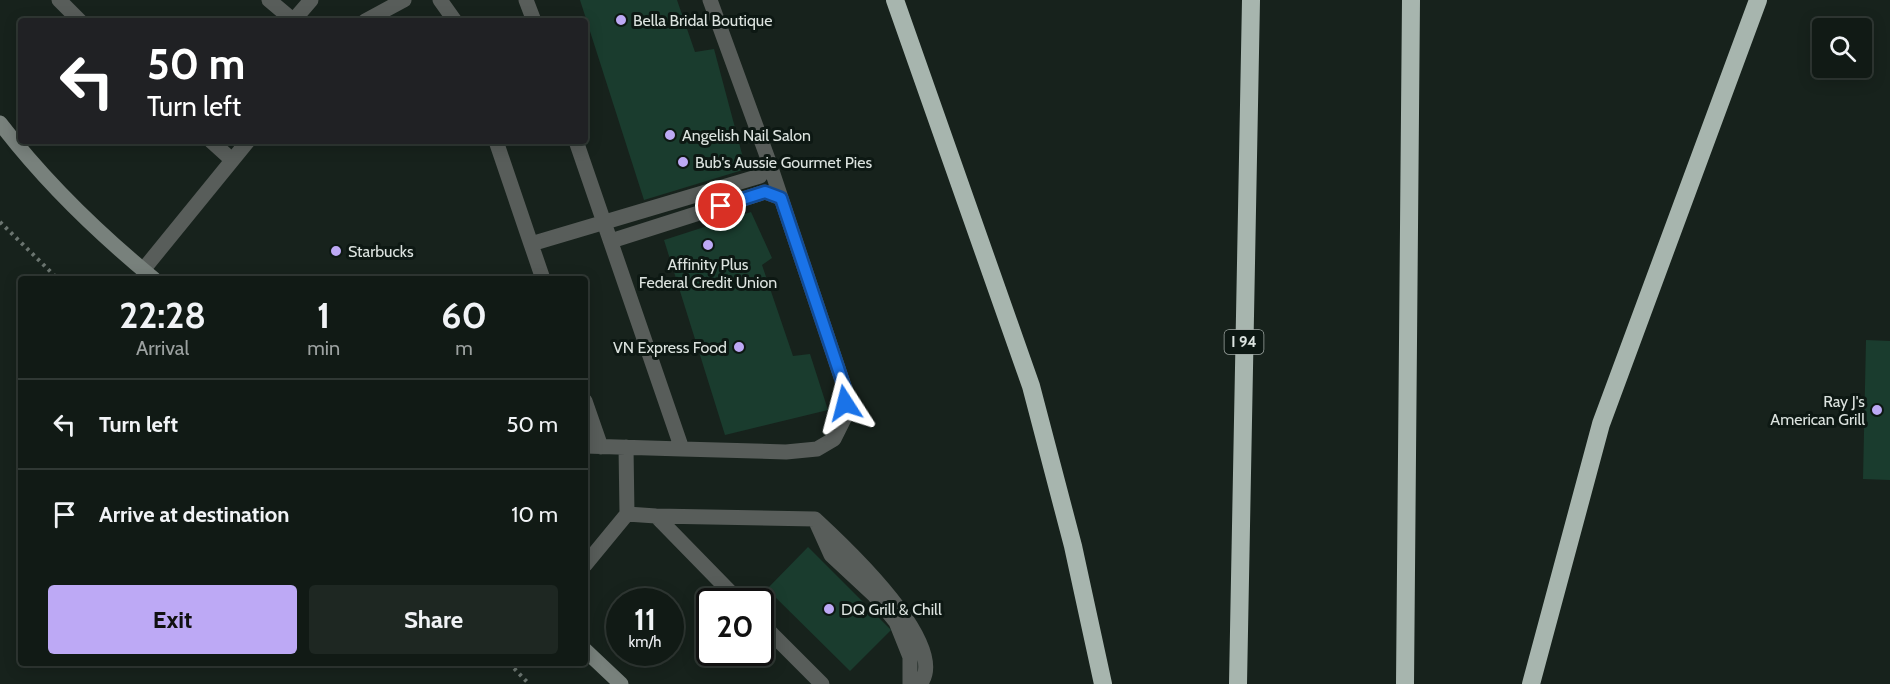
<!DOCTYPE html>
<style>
:root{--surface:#111a15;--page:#1e2722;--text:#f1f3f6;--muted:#9ca1a0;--line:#303834;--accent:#bda9f5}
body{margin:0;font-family:Cabin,sans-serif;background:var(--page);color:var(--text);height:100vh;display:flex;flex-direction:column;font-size:22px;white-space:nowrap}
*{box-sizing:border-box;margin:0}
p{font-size:20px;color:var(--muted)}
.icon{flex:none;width:33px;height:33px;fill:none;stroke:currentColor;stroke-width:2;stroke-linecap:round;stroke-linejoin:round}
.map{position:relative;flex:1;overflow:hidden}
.drawer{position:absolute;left:18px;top:276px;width:570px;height:390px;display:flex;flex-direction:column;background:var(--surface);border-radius:6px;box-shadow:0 3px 15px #0003,0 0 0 2px var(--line)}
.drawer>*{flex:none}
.guide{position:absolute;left:18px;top:18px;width:570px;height:126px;border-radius:6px;box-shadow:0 3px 15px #0003,0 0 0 2px var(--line);background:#202124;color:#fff;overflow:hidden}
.controls{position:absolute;left:1812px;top:18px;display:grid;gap:12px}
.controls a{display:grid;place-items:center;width:60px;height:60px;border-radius:6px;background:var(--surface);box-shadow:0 3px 15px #0003,0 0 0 2px var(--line);font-size:30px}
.speed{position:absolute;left:606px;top:588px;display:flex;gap:12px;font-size:30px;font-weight:700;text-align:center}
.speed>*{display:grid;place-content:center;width:78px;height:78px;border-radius:50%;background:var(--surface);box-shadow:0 3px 15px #0003,0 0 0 2px var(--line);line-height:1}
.speed small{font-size:15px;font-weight:400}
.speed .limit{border:3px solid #111;border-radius:9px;background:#fff;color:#111}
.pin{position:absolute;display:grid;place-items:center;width:51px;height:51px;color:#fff;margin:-26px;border:3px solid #fff;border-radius:50%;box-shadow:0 2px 6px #0007}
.me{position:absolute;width:66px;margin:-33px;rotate:351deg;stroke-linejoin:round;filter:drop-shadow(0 0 4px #0008)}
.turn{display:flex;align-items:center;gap:21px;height:126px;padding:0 30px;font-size:27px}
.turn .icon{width:78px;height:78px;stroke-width:2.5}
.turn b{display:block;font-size:42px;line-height:51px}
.eta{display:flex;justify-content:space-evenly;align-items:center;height:102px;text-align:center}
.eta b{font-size:36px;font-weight:800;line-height:42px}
.cta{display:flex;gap:12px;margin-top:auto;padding:12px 30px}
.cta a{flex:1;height:69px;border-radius:6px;background:var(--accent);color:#111;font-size:24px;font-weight:800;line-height:69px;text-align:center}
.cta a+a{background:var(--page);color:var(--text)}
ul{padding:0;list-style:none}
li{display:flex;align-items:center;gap:18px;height:90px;padding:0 30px;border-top:2px solid var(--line)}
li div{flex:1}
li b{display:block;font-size:22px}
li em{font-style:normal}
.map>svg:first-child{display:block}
</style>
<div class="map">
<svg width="1890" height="684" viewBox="0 0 1890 684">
<rect width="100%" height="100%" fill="#17221c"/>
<path fill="#1a3c2e" d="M580,0h97l18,52 19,-3 32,120 -102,31z
M751,212l21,46 -10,7 31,91 17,-2 18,56 -103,25 -61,-195z
M1866,340l24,1v139l-27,-1z
M808,547l83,83 -41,41 -83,-82z"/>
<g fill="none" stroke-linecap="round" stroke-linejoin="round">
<path stroke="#6b7570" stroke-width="4" stroke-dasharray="3 4.5" stroke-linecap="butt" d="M0,222l58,57
M509,663l20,21"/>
<path stroke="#585d5a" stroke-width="15" d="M59,0l21,21
M269,0l25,21
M440,0l15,21
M526,0l8,21
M293,21l18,-21
M365,21l39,-21
M211,141l21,19
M496,141l35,103 229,-68 8,-17 -58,-159
M576,141l106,308 -97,-3
M611,241l154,-49 16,6
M531,244l12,35
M143,270l105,-129
M585,401l16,46
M682,449l104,3 31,-3 17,-10 11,-22v-28l-77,-230
M627,514l29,2 159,3c26,24 137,126 105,165
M656,516l84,86
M817,524l14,31 43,40 22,27 14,35v27
M585,565l42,-51 -1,-67
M760,622l62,62"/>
<path stroke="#78817c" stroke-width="15" d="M0,123c45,59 97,109 154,156
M585,650l36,34"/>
<path stroke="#a7b5ae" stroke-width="18" d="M895,0l136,386 42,160 30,138
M1238,684l13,-684
M1405,684l6,-684
M1531,684l70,-260 157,-424"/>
</g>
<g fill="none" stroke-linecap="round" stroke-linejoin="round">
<g stroke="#114b97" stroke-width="15">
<path id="route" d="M721,206l44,-14 16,6 64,191v14"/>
</g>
<use href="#route" stroke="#1a73e8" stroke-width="10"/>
</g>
<g fill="#bda9f5" stroke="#0d1813" stroke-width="2">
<circle cx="621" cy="20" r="6"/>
<circle cx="670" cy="135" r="6"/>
<circle cx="683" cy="162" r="6"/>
<circle cx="708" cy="245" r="6"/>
<circle cx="336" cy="251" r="6"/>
<circle cx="739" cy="347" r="6"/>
<circle cx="1877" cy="410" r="6"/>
<circle cx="829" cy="609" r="6"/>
</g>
<g text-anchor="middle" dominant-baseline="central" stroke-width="6" stroke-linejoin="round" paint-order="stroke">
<rect fill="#0d1813" stroke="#9ea6a2" stroke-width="1.5" x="1224.5" y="330" width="39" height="24" rx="4.5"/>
<g font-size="15" font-weight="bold" fill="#dce3df">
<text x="1244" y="342">I 94</text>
</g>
<g font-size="16" fill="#dce3df" stroke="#0d1813" text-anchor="start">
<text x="633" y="20">Bella Bridal Boutique</text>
<text x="682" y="135">Angelish Nail Salon</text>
<text x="695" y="162">Bub's Aussie Gourmet Pies</text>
<text x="348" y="251">Starbucks</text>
<text x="708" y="264" text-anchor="middle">Affinity Plus<tspan x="708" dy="18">Federal Credit Union</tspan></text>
<text x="727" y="347" text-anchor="end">VN Express Food</text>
<text x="1865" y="401" text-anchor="end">Ray J's<tspan x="1865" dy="18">American Grill</tspan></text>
<text x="841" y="609">DQ Grill &amp; Chill</text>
</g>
</g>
</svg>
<div class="controls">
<a><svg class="icon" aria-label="search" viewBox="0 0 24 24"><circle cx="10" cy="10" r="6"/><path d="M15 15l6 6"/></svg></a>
</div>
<div class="speed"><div>11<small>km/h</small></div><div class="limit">20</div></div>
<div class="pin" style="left:721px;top:206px;background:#d93025"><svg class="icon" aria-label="arrive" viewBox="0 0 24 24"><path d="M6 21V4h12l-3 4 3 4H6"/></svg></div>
<svg class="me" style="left:845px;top:403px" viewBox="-20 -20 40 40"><path d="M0-17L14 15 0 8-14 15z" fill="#1a73e8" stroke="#fff" stroke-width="4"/></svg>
<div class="guide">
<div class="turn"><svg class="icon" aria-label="left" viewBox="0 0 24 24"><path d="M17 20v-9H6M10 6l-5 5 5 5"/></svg><div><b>50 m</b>Turn left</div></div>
</div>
<section class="drawer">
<div class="eta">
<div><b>22:28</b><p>Arrival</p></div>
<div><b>1</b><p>min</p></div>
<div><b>60</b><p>m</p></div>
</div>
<ul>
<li><svg class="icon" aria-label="left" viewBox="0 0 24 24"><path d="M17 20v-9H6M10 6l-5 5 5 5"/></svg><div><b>Turn left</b></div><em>50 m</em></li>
<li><svg class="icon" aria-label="arrive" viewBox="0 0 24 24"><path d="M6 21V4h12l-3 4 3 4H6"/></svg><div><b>Arrive at destination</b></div><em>10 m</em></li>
</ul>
<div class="cta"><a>Exit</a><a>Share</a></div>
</section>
</div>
